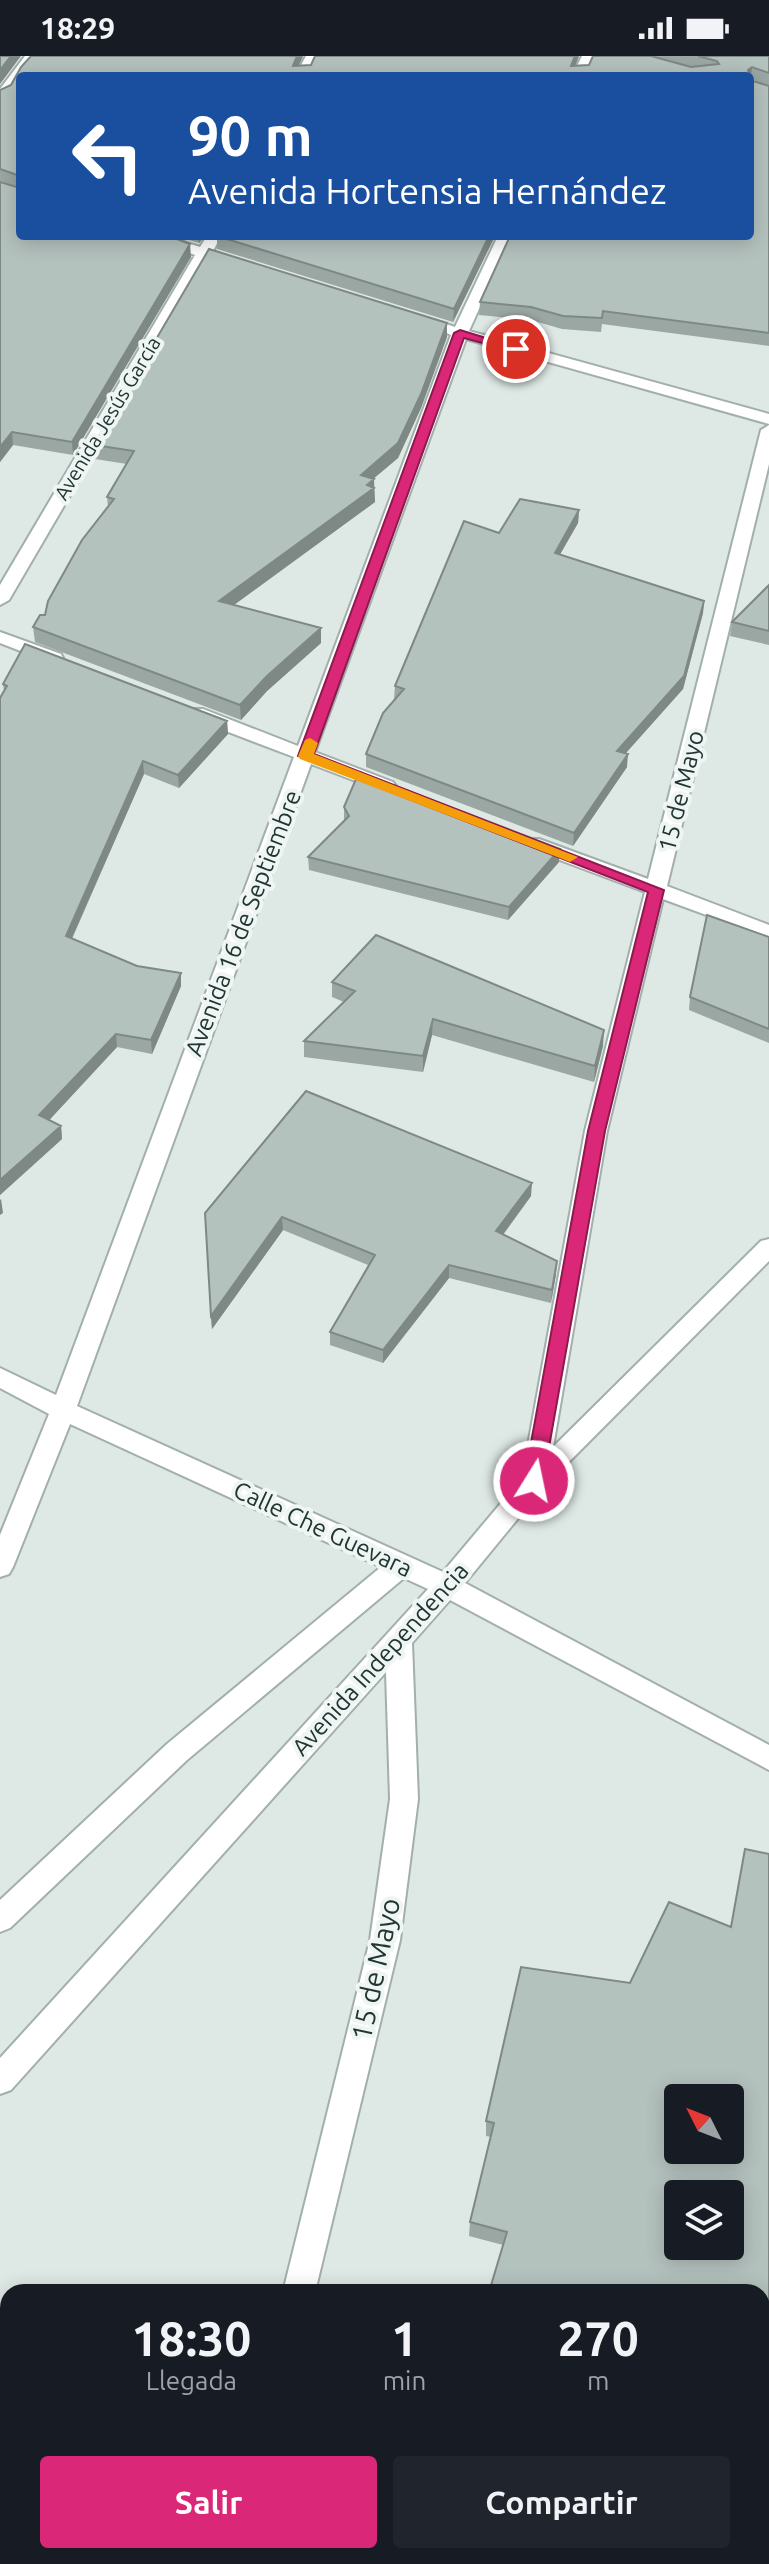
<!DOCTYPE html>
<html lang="es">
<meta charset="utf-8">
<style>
:root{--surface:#171b24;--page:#20242c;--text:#f1f3f6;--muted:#9ea1a6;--accent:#db2777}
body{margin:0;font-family:Ubuntu,sans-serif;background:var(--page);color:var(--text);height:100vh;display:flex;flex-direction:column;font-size:30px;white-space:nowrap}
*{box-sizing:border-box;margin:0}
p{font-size:26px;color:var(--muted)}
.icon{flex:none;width:44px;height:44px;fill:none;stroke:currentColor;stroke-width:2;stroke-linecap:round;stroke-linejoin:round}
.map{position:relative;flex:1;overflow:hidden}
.drawer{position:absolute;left:0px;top:2228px;width:770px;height:280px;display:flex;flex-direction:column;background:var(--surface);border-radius:24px 24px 0 0;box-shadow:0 4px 20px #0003}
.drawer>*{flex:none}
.top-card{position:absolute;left:16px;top:16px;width:738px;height:168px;border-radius:8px;box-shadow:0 4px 20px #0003;background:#1a4fa0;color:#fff;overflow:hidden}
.needle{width:52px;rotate:312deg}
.tools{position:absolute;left:664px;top:2028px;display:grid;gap:16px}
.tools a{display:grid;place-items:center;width:80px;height:80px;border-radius:8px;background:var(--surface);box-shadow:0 4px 20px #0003;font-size:40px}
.pin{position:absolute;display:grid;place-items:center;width:68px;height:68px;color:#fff;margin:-34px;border:4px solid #fff;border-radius:50%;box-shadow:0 2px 8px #0007}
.me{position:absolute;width:88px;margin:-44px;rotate:10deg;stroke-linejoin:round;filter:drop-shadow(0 0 6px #0008)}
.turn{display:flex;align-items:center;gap:28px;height:168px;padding:0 40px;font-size:36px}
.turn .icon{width:104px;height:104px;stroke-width:2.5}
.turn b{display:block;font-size:56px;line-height:68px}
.eta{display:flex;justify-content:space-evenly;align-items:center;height:136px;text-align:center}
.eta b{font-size:48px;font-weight:700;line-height:56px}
.cta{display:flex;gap:16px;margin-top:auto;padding:16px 40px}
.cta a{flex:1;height:92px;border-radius:8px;background:var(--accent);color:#fff;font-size:32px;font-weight:700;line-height:92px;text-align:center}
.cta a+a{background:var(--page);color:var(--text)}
.status{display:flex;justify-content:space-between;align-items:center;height:56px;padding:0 40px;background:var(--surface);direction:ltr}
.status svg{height:22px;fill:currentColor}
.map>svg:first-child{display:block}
</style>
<div class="status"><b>18:29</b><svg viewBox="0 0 49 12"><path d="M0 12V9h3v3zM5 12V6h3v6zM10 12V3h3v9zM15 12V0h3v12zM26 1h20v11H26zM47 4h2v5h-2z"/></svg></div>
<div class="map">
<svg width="769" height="2508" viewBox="0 0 769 2508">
<rect width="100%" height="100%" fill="#dee8e5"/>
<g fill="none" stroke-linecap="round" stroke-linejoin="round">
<g stroke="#a2afac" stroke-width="4">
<path id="street" d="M25,0h14l-15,20h-4c0,9 -12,24 -20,26v-13z
M306,0h14l-11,20h-14z
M582,0h14l-10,20h-14z
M143,180h22l35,11 7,-11h14l-8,15 30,12 -8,5 -27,-9 -199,341 -9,5v-20l195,-330z
M498,180h14l-43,95 300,83v10l-303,-85 -151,413 78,30 3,4 -10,6 -7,-2 -68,-26 -234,642 366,166 79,-94 63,-347 60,-239 -120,-45 -3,-4 3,-4h14l109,40 113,-449 8,-5v39l-102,422 102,39v13l-106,-39 -56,232 -54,316 208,-206 8,-2v22l-226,227 -78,95 304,162v25l-319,-170 -38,43 6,156 -18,141 -85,352h-32l87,-352 20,-141 -4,-127 -375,418 -11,4v-36l428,-469 -24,-11 -217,182 -177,168 -10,4v-32l167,-156 214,-177 -311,-143 -57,143 -4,7 -9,3v-42l49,-121 -49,-26v-20l56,27 238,-638 -105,-40 -2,-4 2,-4h14l95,37 153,-411 -13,-6 8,-5 9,3z
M0,576l61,22 2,4 -9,6 -54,-21z
M217,2500h34l-2,8h-34z"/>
</g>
<use href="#street" fill="#fff" fill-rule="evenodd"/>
</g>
<path fill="#9ba7a3" d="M31,0h272l-5,10 13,-1 4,-9h264l-4,10 14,-1 64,-9h116v290l-167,-22 -1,8 -39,-3 -31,-9 -52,-5 1,-13 284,-218 -13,-5 -731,-3v160l171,21 -118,198 -60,-10 -13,17v-280l14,4 -14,-5v-91l11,-5z
M175,180h30l-6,7z
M217,180h278l-42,86 -236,-73z
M447,267v14l-26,71 -23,50 -25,21 2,23 -141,103 87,38 -54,48 -26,29 -206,-78 -2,-15 12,-12 63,-108 -1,-10 20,-33 -32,-5 -1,-14z
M579,454l-1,13 -18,31 144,47 -1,12 -20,76 -57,64 1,14 -54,79 -207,-79v-13l28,-55 1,-13 104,-153z
M769,529v60l-39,-9 2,-14z
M3,628l224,37 1,13 -49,54 -35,-14 -72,165 65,27 44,7v13l-29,68 -35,-7 -68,73 12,6 1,13 -62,56v-497l4,-7z
M344,751l215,55 -51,58 -199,-50 -1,-13 36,-36z
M769,881v106l-80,-33 1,-13z
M332,926l271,64 -9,36 -162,-47 -9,37 -119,-15v-16l40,-39 -12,-5z
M531,1140l-28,39 53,39 -5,29 -102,-25 -66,85 -53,-18v-13l38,-67 -85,-35 -71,99 -7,-116z
M769,1798v629l-7,-1v-190l-259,-47 -34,-9 1,-14 21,-85 -5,-1v-15l144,-138 101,-56z
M478,2500h85l-1,8h-50z
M571,2500h29l-1,4z"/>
<path fill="#7e8885" d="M11,0h10l-21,28v-14z
M297,0h6l-9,20 -1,-10z
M575,0h4l-8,20v-10z
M752,11l-1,12 -1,1v-4h-2v-6z
M198,180h7l-6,7z
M489,180h6l-42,86 1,-13z
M190,188l1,13 -118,198 -1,-13z
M447,267v14l-26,71 -23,50 -37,31v-14z
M12,376l1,13 -13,17v-15z
M374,423l1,23 -155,113 -1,-14z
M579,454l-1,13 -24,42 1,-12z
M704,545l-1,12 -20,76 -67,75 1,-13z
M321,572v15l-54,48 -26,29 -1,-15 27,-29z
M227,665l1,13 -49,54 -1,-13z
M628,698l-1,13 -54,79 1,-13z
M143,705l1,13 -77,175 -1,-13z
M560,793l-1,13 -51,58 1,-13z
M181,917v13l-29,68 -1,-14z
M433,963l-1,16 -9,37v-16z
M604,974l-1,16 -9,36 1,-16z
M116,978l1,13 -76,82 -2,-14z
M61,1070l1,13 -62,56v-15z
M532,1127l-1,13 -35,48v-13z
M1,1143l2,14 -3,2v-15z
M282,1161l1,13 -71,99 -1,-13z
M557,1205l-1,13 -5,29 1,-13z
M449,1209v13l-66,85v-13z
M71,2500h5l-2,8h-5z"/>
<path fill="#b4c2be" stroke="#7e8885" stroke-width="2" fill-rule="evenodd" d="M0,0h11l-11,14z
M31,0h266l-4,10 18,-1 4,-9h260l-4,10 18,-1 4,-9h58l40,11 28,-3 -2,-3 -19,-5h71v17l-17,-6 -4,3 1,6h-729v100l-20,-7v-79l11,-5 10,-18z
M750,24l19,6v247l-166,-22 -1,7 -39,-2 -32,-9 -51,-5 30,-66h240z
M0,126l20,6v48h149l21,8 -118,198 -60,-10 -12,15z
M217,180h272l-35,73z
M209,193l238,74 -26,71 -23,49 -37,32 13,4 -7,6 7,3 -155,113 102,27 -54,48 -27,29 -207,-78 7,-12h5l3,-14 34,-61 32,-41 -7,-2 27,-46 -40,-6z
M520,443l59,11 -24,43 149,48 -20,75 -67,75 11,3 -54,79 -208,-79 17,-41 21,-24 -9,-3 69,-165 35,12z
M769,529v46l-37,-9z
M25,588l202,77 -49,54 -35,-14 -77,175 71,30 44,7 -30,67 -35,-6 -77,81 22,11 -61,54v-482l7,-12 -4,-2z
M359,716l201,77 -51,58 -201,-50 41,-41 -5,-9z
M707,859l62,22v92l-79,-32z
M376,879l228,95 -9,36 -162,-47 -10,37 -119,-15 51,-50 -23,-9z
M306,1035l226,92 -36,48 61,30 -5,29 -103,-25 -66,85 -53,-18 45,-77 -93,-38 -71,99 -6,-103z
M745,1793l24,5v616l-7,-2v-176h-273l18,-60 -37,-10 24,-99 -8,-2 35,-154 109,16 39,-81 62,25zM678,2042h52v52h-52zM678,2138h52v52h-52z
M8,2439v61h63l-2,8h-69v-48z
M532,2500h31l-2,7z"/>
<path fill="#db2777" stroke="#8e194d" stroke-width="2" d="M460,274l62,19 -6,3 -52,-14 -150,416 350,136 -59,241 -62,350 -2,6h-14l-3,-6 64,-350 60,-239 -350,-136 156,-423z"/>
<path fill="#f59e0b" d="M310,682l8,5 -4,11 264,103 -8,5 -5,-2 -265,-101 -2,-3 7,-16z"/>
<g text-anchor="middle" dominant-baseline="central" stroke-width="8" stroke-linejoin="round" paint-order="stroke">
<g font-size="20" fill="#213533" stroke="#eef5f2">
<text transform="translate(107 362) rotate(-59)">Avenida Jesús García</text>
</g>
<g font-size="24" fill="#213533" stroke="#eef5f2">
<text transform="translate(681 735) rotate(-76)">15 de Mayo</text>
<text transform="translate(243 867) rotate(-69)">Avenida 16 de Septiembre</text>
<text transform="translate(323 1473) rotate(25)">Calle Che Guevara</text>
<text transform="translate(380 1603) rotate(-48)">Avenida Independencia</text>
</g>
<g font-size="28" fill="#213533" stroke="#eef5f2">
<text transform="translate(375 1913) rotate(-78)">15 de Mayo</text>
</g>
</g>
</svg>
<div class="tools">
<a><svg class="needle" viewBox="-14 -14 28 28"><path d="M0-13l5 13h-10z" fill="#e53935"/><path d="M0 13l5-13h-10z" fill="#9ea1a6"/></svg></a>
<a><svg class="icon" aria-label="layers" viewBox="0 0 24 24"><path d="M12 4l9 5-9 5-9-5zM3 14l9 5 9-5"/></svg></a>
</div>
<div class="pin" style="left:516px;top:293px;background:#d93025"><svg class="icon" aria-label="arrive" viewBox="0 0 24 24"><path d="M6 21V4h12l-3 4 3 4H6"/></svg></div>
<svg class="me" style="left:534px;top:1425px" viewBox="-20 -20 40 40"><circle r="17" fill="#db2777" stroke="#fff" stroke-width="3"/><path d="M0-11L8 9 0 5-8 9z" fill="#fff"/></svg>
<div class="top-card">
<div class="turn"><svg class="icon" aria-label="left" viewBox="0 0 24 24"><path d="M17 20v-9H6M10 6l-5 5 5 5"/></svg><div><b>90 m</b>Avenida Hortensia Hernández</div></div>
</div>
<section class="drawer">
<div class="eta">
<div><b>18:30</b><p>Llegada</p></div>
<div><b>1</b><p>min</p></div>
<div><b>270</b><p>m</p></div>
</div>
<div class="cta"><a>Salir</a><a>Compartir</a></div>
</section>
</div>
